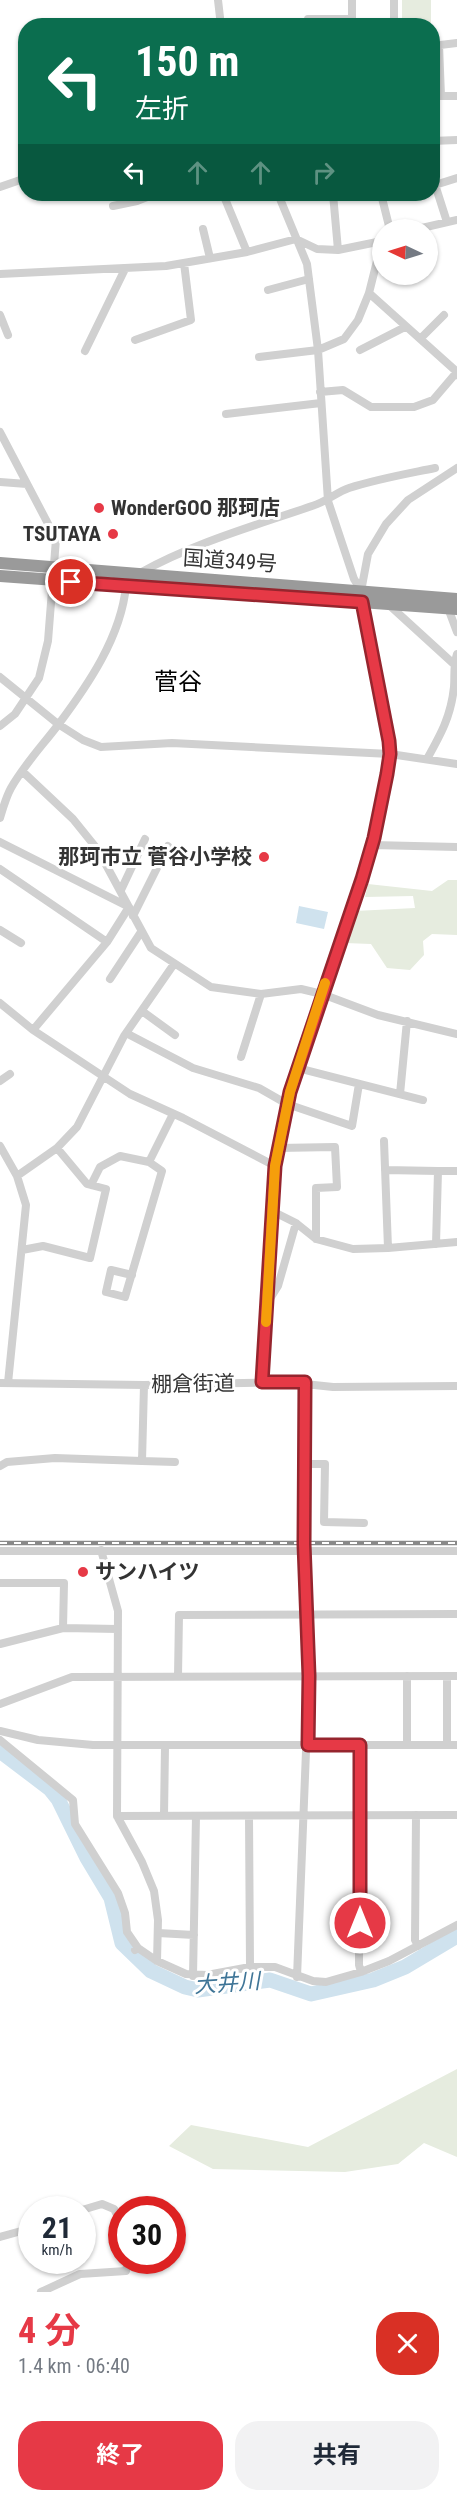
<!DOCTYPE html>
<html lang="ja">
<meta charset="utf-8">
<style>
:root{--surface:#fff;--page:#f2f2f3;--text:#1f2937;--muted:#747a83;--accent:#e63946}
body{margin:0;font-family:"Roboto Condensed","Noto Sans JP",sans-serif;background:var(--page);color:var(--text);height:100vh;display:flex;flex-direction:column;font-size:22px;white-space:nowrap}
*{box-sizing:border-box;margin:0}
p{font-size:20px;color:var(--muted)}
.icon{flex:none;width:33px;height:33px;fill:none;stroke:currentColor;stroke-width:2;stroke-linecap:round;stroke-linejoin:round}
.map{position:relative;height:2292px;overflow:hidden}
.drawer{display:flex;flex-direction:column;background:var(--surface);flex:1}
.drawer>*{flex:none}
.hud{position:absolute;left:18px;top:18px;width:422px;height:183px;border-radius:24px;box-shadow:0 2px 4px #0004;background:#0b6e4f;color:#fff;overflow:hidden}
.needle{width:39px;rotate:274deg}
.fabs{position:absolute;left:372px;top:219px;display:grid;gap:12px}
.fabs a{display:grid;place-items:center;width:66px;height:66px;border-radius:50%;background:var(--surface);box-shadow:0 2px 4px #0004;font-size:30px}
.speed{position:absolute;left:18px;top:2196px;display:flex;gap:12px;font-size:30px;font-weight:700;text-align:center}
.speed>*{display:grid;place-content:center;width:78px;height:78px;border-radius:50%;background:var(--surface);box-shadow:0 2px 4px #0004;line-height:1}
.speed small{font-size:15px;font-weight:400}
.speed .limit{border:9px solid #d22;background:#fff;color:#111}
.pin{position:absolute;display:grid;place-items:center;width:51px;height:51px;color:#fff;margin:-26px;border:3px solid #fff;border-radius:50%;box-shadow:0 2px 6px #0007}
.me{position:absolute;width:66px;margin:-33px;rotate:0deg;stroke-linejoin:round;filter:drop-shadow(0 0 4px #0008)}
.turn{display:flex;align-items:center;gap:21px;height:126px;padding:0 18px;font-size:27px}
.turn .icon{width:78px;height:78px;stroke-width:2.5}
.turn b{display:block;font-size:42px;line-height:51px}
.lanes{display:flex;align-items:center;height:57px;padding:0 18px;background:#0003;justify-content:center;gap:30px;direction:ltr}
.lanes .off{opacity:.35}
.round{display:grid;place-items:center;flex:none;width:63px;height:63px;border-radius:24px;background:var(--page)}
.headline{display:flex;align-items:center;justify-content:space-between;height:102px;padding:0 18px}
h1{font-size:36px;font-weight:700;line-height:45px;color:var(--accent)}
.cta{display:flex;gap:12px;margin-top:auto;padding:12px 18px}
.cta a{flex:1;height:69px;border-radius:24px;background:var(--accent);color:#fff;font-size:24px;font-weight:700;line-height:69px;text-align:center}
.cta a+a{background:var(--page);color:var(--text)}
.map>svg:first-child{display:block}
</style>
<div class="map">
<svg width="457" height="2292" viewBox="0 0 457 2292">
<rect width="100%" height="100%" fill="#fff"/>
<path fill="#e6ecdf" d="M402,0h29v25h-29z
M448,880h9v55l-25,-1 -9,7 1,14 -14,15 -23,-2 -16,-24 -26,-1 10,-32 60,-3 -2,-12 -48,1 3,-13 64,7z
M457,2069v88l-33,-14 -26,21 -53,8 -132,-3 -44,-23 22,-21 117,22z"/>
<path fill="#cfe2ee" d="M299,906l29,6 -4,17 -28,-6z"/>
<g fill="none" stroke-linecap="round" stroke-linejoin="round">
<path stroke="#cfe2ee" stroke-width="15" d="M0,1751l50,38 8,10 29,59 24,40 11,45 29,28 34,16 13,3 72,-10 41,14 62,-14 32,-13 52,-31"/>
<path stroke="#d0d0d0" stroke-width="8" d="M218,0l3,26
M352,19v-19
M308,26v-7h44v7
M394,26v-26
M439,45l2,51
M432,46l25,-3
M432,96h25
M432,141l25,-1
M432,175l15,47
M435,185l22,-7
M0,187l26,-9
M134,194l3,7 18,-7
M223,194l24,58
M278,194l29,70 11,86 10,151 26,78 7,11
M333,194l5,56
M381,194l9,36
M113,206l24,-5
M203,229l7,29
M413,230l44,-10
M0,274l166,-8 81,-14 49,-13 21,10 21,1 44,-9
M268,290l41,-11
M369,293l88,79
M0,315l8,20
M420,339l24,-24
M135,340l56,-20 -7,-57
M360,350l45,-23
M85,351l40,-82
M259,357l59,-7 26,-11 14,-19 11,-27 13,-52
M320,392l23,-2 28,17h43l19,-7 23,-27 1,2
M226,414l95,-11
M0,432l56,107 -8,102 -9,37 -24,36 -15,12
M0,482l27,2
M140,573c54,-30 114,-47 172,-67 14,-4 25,-14 37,-18 28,-9 57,-14 86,-20
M388,604l68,62
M448,608l9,24
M0,677l58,47 25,16 18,7 71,-4 218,11 67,10
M427,759c14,-25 24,-43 27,-72 1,-11 -1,-21 3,-33
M22,771l51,48 25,31 53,98 60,39 50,7 40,-5 21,5 56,21 79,19
M0,818c3,-10 6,-21 11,-30 13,-23 31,-42 47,-63 30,-40 63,-88 68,-139
M0,842l129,65 -22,35
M372,845l85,2
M0,869l107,73 -74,88 97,64 53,24 92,48
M121,890l24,-51
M133,916l35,-70
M0,930l21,13
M110,979l31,-47
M0,1003l33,27
M142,1011l33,24
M126,1033l67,35 66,20 28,16 65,22 7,-42
M241,1057l20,-63
M298,1068l125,32
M0,1081l10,-7
M400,1094l7,-73
M0,1146l17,30 9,29 -18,178
M57,1148l20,-21 47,-91 50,-72
M278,1148l57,-1 2,40 -21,1v51
M149,1162l24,-48
M385,1170l53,1
M17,1176l40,-28 30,36 19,5 -16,69 -47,-12 -21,4
M91,1185l9,-18 20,-11 29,6 13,9 -37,126 -19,-5 5,-22 21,5
M272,1211l24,12 20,16 37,10 35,-1 -4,-107
M436,1244l2,-73h19
M388,1248l69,-6
M268,1302l10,-16 18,-63
M262,1382l13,-216 15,-74 84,-254 16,-84 -8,-54 -20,-98v-16l6,-32 18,-30 22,-24 49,-32
M0,1383l144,2 142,-3 47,5 124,-1
M144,1385l-2,76 33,1
M305,1464h20l-1,58 40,1
M0,1466l7,-4 48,-4 87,3
M101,1550l17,61 -1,205 25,46 12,29 4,29 -1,41
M0,1551h457
M0,1583h64l-1,45
M0,1644l63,-16 55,1
M178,1676l1,-61 278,-1
M407,1676v69
M0,1704l72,-27 385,-1
M0,1731l38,9 55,5h364
M0,1740l73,60 2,24 43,69 7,20 2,19 11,16
M360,1745l-1,220 2,7
M447,1745v-69
M416,1815l-1,125 3,6
M117,1816l340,-1
M164,1816l1,-70
M249,1816l1,151
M158,1933l36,2
M135,1950l3,-2 19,13 29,13 21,1 43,-8h25l38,14 13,1 35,-10 28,-11 68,-36
M193,1976l3,-160
M297,1977l12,-301 -5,-133 1,-161
M82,2210l20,-6 12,5 8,15
M0,2237l32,-9
M41,2292l39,-18 46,-3 2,-11"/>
<path stroke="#9a9a9a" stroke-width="12" d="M0,563l457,36
M0,576l457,33"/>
<g stroke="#888" stroke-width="4.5">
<path id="rail" d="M0,1543h457"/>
</g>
<use href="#rail" stroke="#fff" stroke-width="2" stroke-dasharray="7" stroke-linecap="butt"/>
</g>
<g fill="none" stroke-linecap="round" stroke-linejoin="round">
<g stroke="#96252e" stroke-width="15">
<path id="route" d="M71,582l291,20 27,139 1,13 -3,20 -13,64 -12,41 -72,213 -15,74 -13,216h43l-1,162 5,132 -1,69h52v178"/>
</g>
<use href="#route" stroke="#e63946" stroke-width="10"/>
<path stroke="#f59e0b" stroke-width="10" d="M266,1322l9,-156 15,-74 35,-109"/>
</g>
<g fill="#e63946" stroke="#fff" stroke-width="2">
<circle cx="99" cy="508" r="6"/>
<circle cx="113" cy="534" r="6"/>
<circle cx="264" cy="857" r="6"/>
<circle cx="83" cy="1572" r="6"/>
</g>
<g text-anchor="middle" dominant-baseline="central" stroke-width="6" stroke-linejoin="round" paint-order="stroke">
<g font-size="21" font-weight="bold" fill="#333" stroke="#fff" text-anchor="start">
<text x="111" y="508">WonderGOO 那珂店</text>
<text x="101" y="534" text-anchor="end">TSUTAYA</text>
<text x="252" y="857" text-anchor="end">那珂市立 菅谷小学校</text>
<text x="95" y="1572">サンハイツ</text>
</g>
<g font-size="21" fill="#333" stroke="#fff">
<text transform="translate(230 561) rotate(4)">国道349号</text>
<text transform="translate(193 1384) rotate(-1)">棚倉街道</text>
</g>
<g font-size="22" font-style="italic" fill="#3f7597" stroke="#fff">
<text transform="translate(227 1983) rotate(-4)">大井川</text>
</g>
<g font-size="24" fill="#000" stroke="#fff">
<text x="178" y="682">菅谷</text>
</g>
</g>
</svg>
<div class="fabs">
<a><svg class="needle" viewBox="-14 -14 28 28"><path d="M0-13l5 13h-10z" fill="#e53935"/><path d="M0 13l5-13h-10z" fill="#747a83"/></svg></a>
</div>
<div class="speed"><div>21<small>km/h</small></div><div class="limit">30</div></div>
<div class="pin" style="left:71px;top:582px;background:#d93025"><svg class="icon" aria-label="arrive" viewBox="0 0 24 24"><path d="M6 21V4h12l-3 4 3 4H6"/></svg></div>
<svg class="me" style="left:360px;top:1923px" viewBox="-20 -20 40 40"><circle r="17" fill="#e63946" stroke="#fff" stroke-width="3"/><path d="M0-11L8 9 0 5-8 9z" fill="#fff"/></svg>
<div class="hud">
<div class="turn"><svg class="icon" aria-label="left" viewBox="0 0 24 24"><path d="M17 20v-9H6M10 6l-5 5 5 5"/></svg><div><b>150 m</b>左折</div></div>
<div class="lanes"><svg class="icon" aria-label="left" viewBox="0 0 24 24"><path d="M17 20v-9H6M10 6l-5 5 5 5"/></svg><svg class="icon off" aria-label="ahead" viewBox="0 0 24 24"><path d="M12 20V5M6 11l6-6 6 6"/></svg><svg class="icon off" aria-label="ahead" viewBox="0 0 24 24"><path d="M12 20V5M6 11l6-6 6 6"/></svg><svg class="icon off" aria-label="right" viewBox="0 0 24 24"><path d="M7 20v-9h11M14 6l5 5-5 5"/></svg></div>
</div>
</div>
<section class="drawer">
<div class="headline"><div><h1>4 分</h1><p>1.4 km · 06:40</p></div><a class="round" style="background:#d93025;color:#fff"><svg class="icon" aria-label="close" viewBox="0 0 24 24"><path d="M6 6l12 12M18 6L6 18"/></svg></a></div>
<div class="cta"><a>終了</a><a>共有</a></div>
</section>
